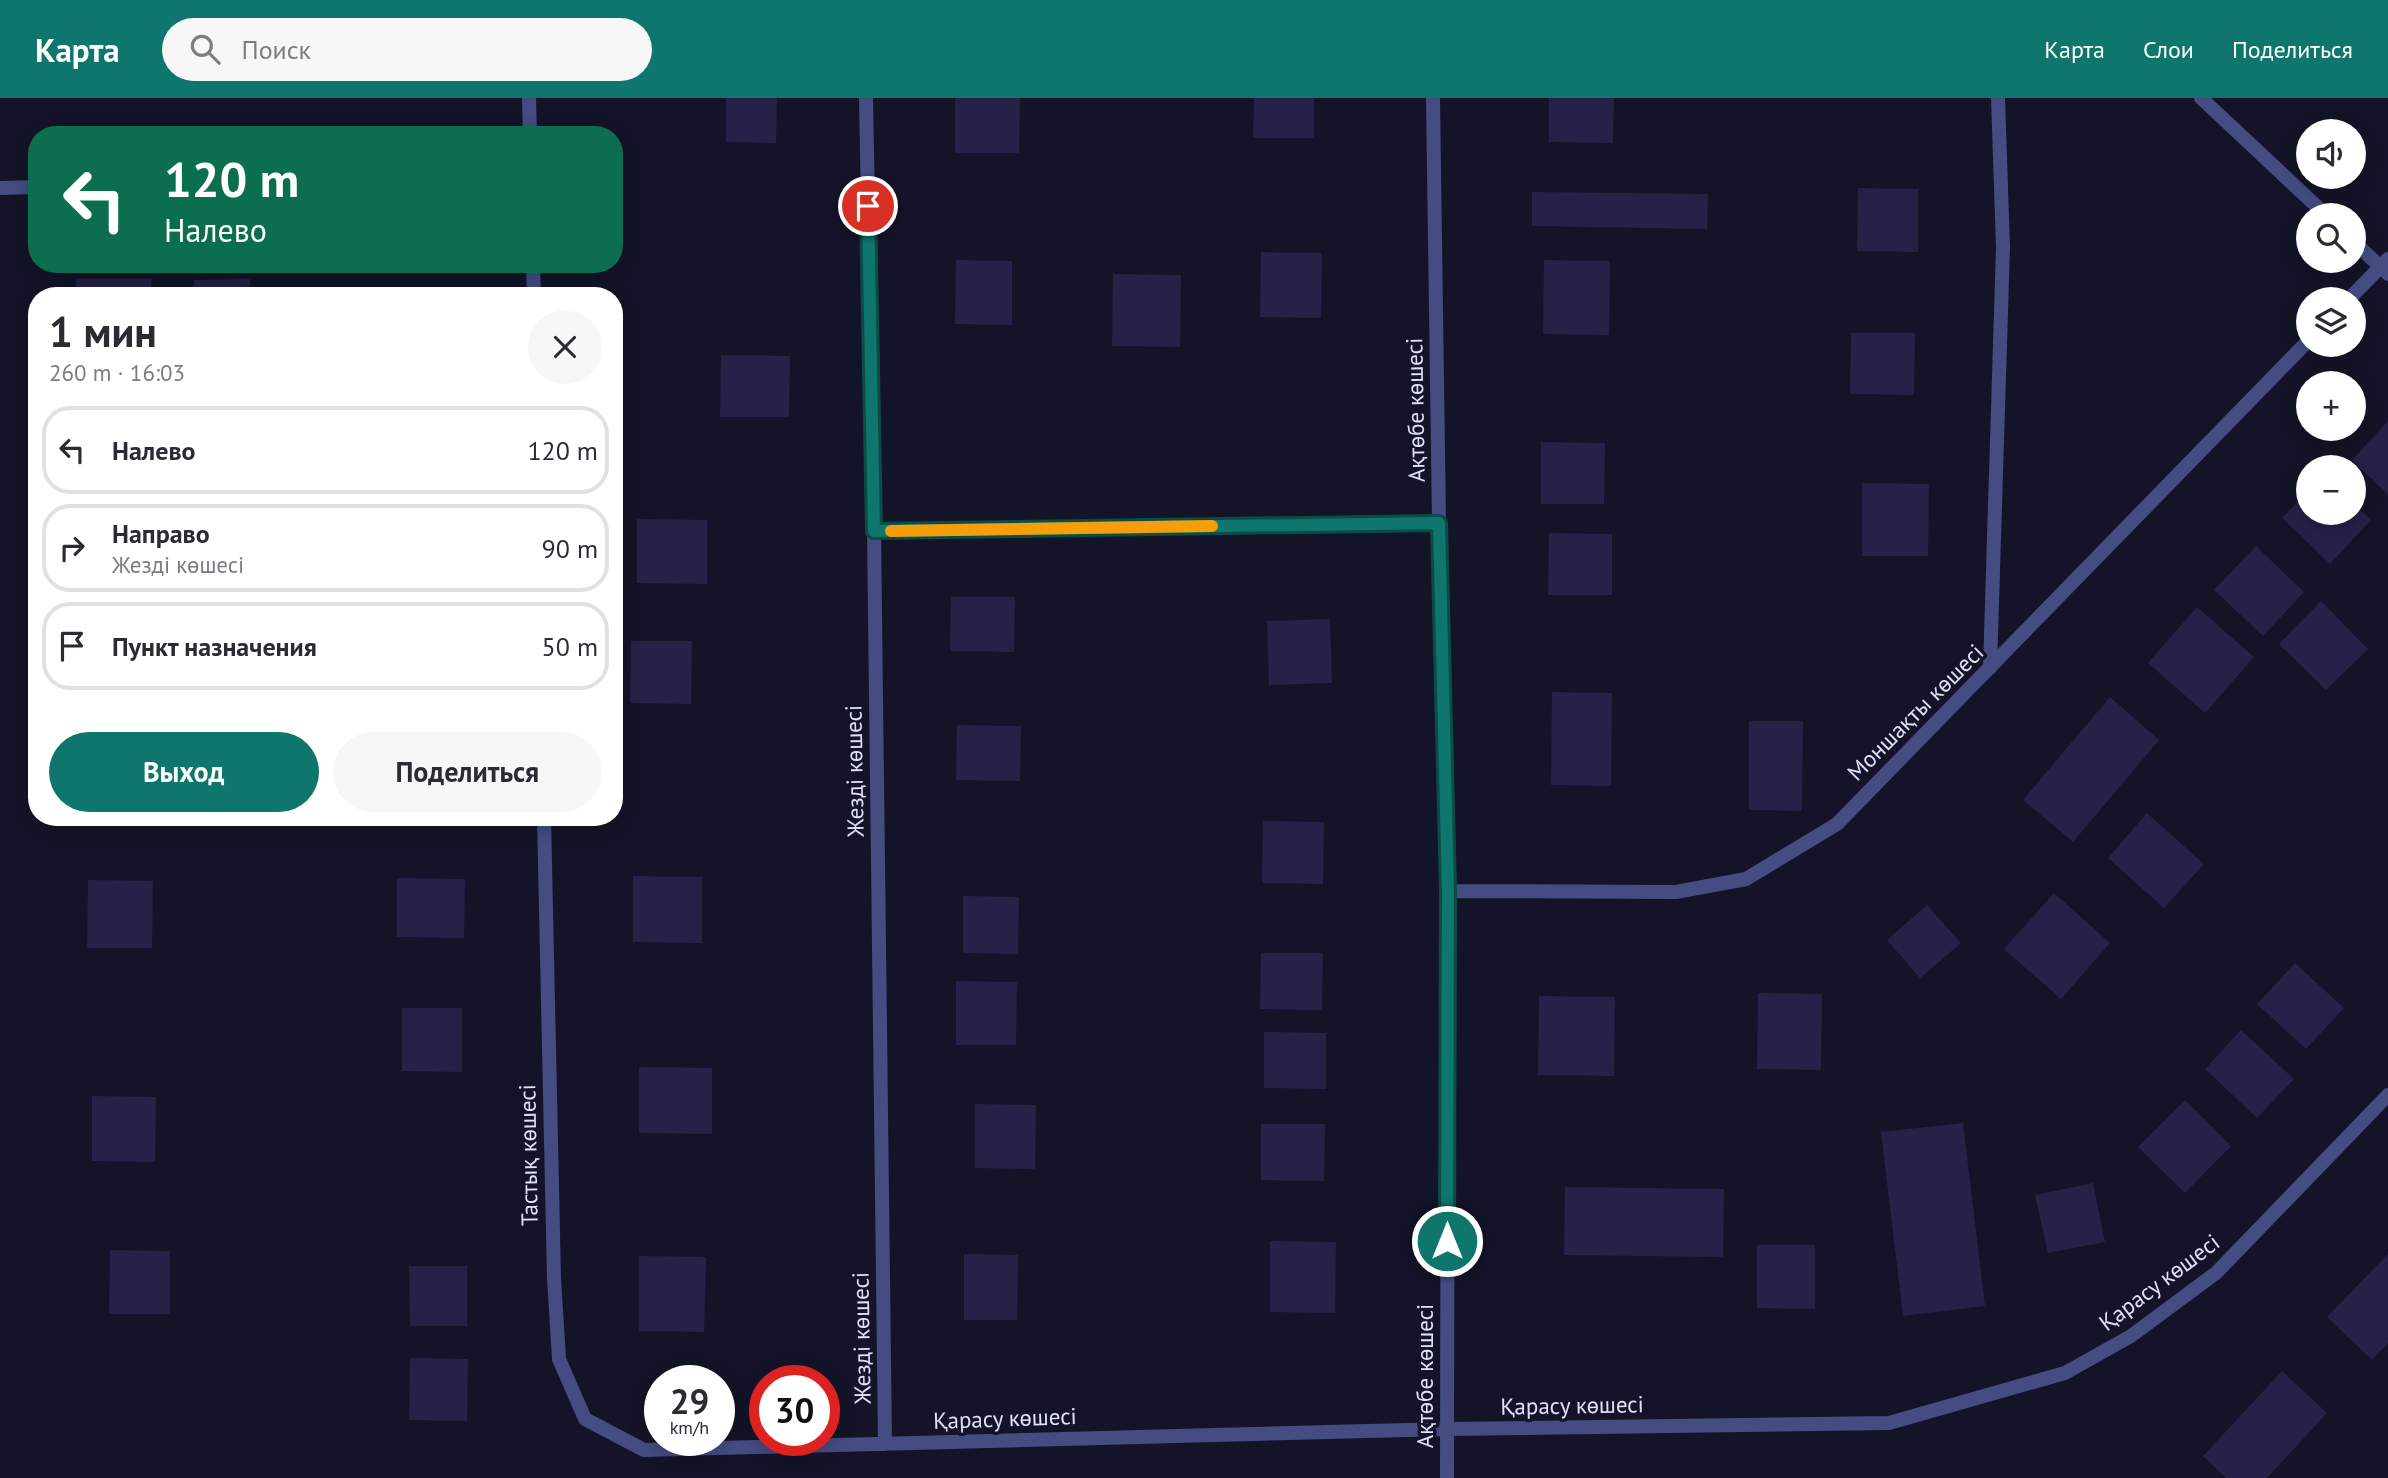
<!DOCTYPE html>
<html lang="ru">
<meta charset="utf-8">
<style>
:root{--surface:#fff;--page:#f7f7f7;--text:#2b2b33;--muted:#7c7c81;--line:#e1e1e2;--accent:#0f766e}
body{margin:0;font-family:"PT Sans",sans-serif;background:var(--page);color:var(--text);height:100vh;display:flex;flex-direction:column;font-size:26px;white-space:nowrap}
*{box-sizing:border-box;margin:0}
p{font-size:23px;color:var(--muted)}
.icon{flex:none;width:38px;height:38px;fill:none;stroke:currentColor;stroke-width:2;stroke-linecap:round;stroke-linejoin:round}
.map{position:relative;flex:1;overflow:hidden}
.side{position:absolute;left:28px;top:189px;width:595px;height:539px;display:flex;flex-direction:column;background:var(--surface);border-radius:28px;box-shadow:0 4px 18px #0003}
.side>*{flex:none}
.top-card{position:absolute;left:28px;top:28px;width:595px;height:147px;border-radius:28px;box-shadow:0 4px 18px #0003;background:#0b6e4f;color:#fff;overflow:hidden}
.tools{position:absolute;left:2296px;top:21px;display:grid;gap:14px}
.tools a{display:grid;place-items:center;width:70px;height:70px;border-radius:50%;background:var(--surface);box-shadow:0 4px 18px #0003;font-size:35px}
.speed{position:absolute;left:644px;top:1267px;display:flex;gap:14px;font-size:35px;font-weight:700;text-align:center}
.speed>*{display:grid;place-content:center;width:91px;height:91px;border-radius:50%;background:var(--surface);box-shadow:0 4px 18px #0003;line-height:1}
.speed small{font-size:18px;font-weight:400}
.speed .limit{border:10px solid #d22;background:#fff;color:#111}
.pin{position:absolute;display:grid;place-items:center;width:60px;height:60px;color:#fff;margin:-30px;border:4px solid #fff;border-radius:50%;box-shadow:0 2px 7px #0007}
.me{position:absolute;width:77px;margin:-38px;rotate:0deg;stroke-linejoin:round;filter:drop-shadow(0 0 5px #0008)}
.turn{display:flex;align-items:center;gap:24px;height:147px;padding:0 21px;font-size:32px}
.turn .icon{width:91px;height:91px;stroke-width:2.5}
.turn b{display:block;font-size:49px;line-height:60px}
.round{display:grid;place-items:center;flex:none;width:74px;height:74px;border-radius:37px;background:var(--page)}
.overview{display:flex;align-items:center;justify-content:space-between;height:119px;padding:0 21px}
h1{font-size:42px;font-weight:800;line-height:52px}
.primary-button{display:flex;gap:14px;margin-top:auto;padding:14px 21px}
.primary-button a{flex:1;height:80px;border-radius:42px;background:var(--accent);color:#fff;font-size:28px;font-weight:800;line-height:80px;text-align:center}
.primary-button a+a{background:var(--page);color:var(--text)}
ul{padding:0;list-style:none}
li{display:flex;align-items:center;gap:21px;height:88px;margin:0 14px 10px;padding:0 7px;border:4px solid var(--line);border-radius:28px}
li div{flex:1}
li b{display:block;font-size:26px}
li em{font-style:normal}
header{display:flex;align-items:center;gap:42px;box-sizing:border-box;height:98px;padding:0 35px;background:var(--accent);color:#fff}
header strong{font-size:33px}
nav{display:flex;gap:38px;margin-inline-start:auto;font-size:24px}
.search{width:490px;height:63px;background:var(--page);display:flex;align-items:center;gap:18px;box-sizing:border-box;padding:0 24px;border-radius:38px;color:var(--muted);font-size:26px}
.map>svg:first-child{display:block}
</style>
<header>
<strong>Карта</strong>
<div class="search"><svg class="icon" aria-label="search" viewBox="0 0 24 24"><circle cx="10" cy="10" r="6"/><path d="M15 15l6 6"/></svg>Поиск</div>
<nav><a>Карта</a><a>Слои</a><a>Поделиться</a></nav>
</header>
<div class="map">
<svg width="2388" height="1380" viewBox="0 0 2388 1380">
<rect width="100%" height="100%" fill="#141428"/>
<path fill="#242247" d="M726,0h51l-1,45 -50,-1z
M955,0h65l-1,55h-64z
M1254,0h60v40h-61z
M1549,0h65l-1,45 -64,-1z
M1858,90l60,1v63l-61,-1z
M1532,94l176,2 -1,35 -175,-3z
M1261,154l61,1 -1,65 -61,-1z
M956,162l56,1v64l-57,-1z
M1544,162l66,1 -1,74 -66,-1z
M1113,176l68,1 -1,72 -68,-1z
M76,181h75v17h-75z
M250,181v17h-56v-16z
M1851,235h64l-1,62 -64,-1z
M721,257l69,1 -1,61h-69z
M2388,323v74l-36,-35z
M1541,344l64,1 -1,61h-63z
M1862,385l67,1 -1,72h-66z
M2308,393v22h46v-9l17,16 -41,44 -48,-46z
M637,421l70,1v64l-70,-1z
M1549,435l63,1v61h-64z
M2256,448l48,46 -41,44 -49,-46z
M951,499h64l-1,55 -64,-1z
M2321,503l47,48 -42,41 -47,-46z
M2197,509l57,50 -49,56 -57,-50z
M1330,521l2,64 -63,2 -2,-64z
M631,543h61l-1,63 -61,-1z
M1552,594l60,1 -1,93 -60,-1z
M2110,599l49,43 -86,102 -50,-42z
M1749,623h54l-1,90 -53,-1z
M957,627l64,1 -1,55 -64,-1z
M2147,715l57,51 -40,44 -56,-50z
M1263,723l61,1 -1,62 -61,-1z
M633,778l69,1v66l-69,-1z
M397,780l68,1 -1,59 -67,-1z
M88,782l65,1 -1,67h-65z
M2054,795l56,50 -49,56 -57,-50z
M963,798l56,1 -1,57 -55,-1z
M1927,807l34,38 -41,35 -33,-38z
M1261,855h62l-1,57 -62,-1z
M2295,865l49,45 -38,41 -49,-45z
M956,883l61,1 -1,63h-60z
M1758,895l64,1 -1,76 -64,-1z
M1539,898l76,1 -1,79 -76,-1z
M402,910h60v64l-60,-1z
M2241,932l53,49 -37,39 -52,-49z
M1264,934l62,1v56l-62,-1z
M639,969l73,1v66l-73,-1z
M92,998l64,1 -1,65 -63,-1z
M2185,1002l46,46 -46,47 -47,-46z
M975,1006l61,1 -1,64 -60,-1z
M1963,1025l22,183 -82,10 -22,-184z
M1261,1026h64l-1,57 -63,-1z
M2093,1085l12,59 -57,11 -13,-58z
M1565,1089l159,2 -1,68 -159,-2z
M1270,1143l66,1 -1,71 -65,-1z
M1757,1147h58v64l-58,-1z
M110,1152l60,1v63h-61z
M964,1156l54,1 -1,65h-53z
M2388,1156v89l-16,17 -45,-43z
M639,1158l67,1 -2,75 -65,-1z
M409,1168h58v60h-57z
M410,1260l58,1 -1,62 -58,-1z
M2282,1273l45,42 -60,65h-41l-23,-22z"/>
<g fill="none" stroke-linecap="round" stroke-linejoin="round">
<path stroke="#444c82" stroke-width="14" d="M529,0l1,37
M866,0l8,433 11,913
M1433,0l6,425 9,368 -1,587
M2201,0l125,117
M0,90l37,-1
M2354,144l34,32
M533,166l1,32
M2349,201l39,-40
M874,433l565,-8
M1990,570l13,-421 -5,-149
M544,719l10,462 5,80 26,60 59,31 802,-21 443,-6 176,-50 66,-37 85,-63 172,-178
M1448,793l228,1 70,-13 91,-55 471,-483"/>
</g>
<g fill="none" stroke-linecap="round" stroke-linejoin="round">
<g stroke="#0a4d48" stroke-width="18">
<path id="route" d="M868,108l6,325 565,-8 9,368 -1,350"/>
</g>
<use href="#route" stroke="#0f766e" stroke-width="12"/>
<path stroke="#f59e0b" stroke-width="12" d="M891,433l321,-5"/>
</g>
<g text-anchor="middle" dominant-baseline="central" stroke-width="7" stroke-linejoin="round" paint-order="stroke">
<g font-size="23" fill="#dfe0fb" stroke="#141428">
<text transform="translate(1415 312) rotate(-91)">Ақтөбе көшесі</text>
<text transform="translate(1915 614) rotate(-45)">Моншақты көшесі</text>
<text transform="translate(854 673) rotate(-91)">Жезді көшесі</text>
<text transform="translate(528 1057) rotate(-91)">Тастық көшесі</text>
<text transform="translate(2159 1184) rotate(-37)">Қарасу көшесі</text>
<text transform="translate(861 1240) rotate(-91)">Жезді көшесі</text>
<text transform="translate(1424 1278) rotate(-90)">Ақтөбе көшесі</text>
<text transform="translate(1572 1307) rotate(-1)">Қарасу көшесі</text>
<text transform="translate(1005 1320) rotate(-2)">Қарасу көшесі</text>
</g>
</g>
</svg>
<div class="tools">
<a><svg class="icon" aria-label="sound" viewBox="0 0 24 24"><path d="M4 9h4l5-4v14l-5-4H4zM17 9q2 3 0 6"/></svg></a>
<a><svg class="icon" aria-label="search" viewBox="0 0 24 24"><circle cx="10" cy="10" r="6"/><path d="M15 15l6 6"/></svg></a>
<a><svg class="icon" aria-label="layers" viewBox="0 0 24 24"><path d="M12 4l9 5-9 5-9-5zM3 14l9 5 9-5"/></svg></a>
<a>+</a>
<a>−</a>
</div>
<div class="speed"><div>29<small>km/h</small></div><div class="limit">30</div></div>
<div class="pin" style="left:868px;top:108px;background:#d93025"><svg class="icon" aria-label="arrive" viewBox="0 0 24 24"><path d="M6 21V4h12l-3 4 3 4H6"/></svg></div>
<svg class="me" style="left:1447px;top:1143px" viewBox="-20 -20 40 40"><circle r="17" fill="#0f766e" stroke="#fff" stroke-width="3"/><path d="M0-11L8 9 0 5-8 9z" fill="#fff"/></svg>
<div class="top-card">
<div class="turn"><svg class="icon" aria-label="left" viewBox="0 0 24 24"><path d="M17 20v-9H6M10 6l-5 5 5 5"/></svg><div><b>120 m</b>Налево</div></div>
</div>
<section class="side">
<div class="overview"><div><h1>1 мин</h1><p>260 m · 16:03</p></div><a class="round"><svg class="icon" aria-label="close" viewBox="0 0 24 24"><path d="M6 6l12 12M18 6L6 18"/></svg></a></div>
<ul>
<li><svg class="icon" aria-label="left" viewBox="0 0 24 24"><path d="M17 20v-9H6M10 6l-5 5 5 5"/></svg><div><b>Налево</b></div><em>120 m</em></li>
<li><svg class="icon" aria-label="right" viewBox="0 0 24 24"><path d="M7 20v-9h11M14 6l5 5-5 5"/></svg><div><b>Направо</b><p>Жезді көшесі</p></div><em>90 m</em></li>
<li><svg class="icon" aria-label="arrive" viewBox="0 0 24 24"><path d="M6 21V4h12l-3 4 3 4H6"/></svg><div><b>Пункт назначения</b></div><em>50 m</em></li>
</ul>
<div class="primary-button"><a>Выход</a><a>Поделиться</a></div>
</section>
</div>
